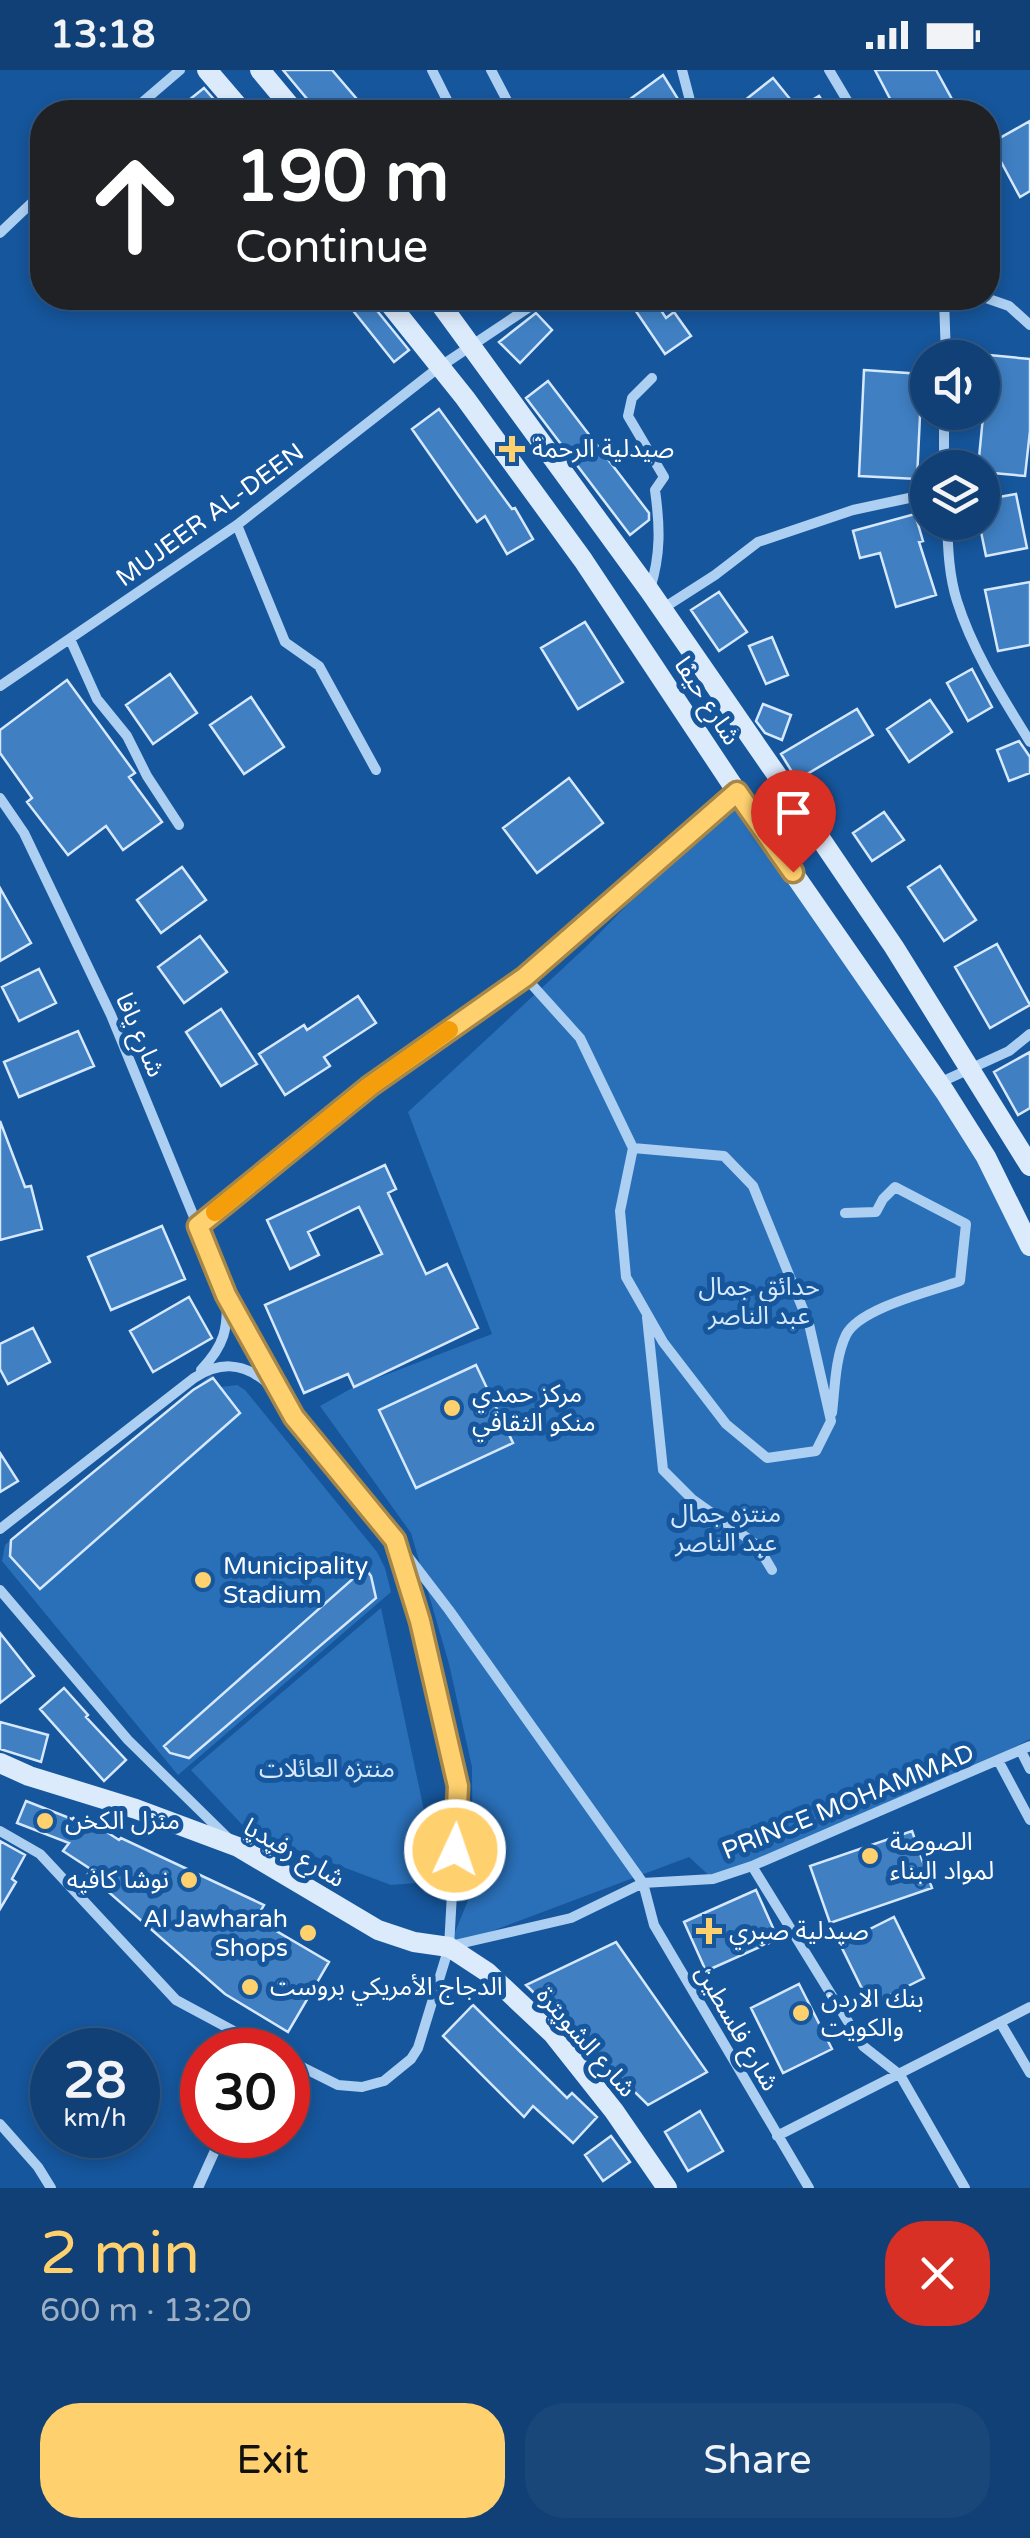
<!DOCTYPE html>
<meta charset="utf-8">
<style>
:root{--surface:#104075;--page:#19477a;--text:#f1f3f6;--muted:#9cafc5;--line:#305987;--accent:#ffd06e}
body{margin:0;font-family:"Varela Round","Noto Sans Arabic",sans-serif;background:var(--page);color:var(--text);height:100vh;display:flex;flex-direction:column;font-size:38px;white-space:nowrap}
*{box-sizing:border-box;margin:0}
p{font-size:32px;color:var(--muted)}
.icon{flex:none;width:55px;height:55px;fill:none;stroke:currentColor;stroke-width:2;stroke-linecap:round;stroke-linejoin:round}
.map{position:relative;height:2118px;overflow:hidden}
.panel{display:flex;flex-direction:column;background:var(--surface);flex:1}
.panel>*{flex:none}
.top-card{position:absolute;left:30px;top:30px;width:970px;height:210px;border-radius:40px;box-shadow:0 5px 15px #0003,0 0 0 2px var(--line);background:#202124;color:#fff;overflow:hidden}
.fabs{position:absolute;left:910px;top:270px;display:grid;gap:20px}
.fabs a{display:grid;place-items:center;width:90px;height:90px;border-radius:50%;background:var(--surface);box-shadow:0 5px 15px #0003,0 0 0 2px var(--line);font-size:50px}
.speed{position:absolute;left:30px;top:1958px;display:flex;gap:20px;font-size:50px;font-weight:700;text-align:center}
.speed>*{display:grid;place-content:center;width:130px;height:130px;border-radius:50%;background:var(--surface);box-shadow:0 5px 15px #0003,0 0 0 2px var(--line);line-height:1}
.speed small{font-size:25px;font-weight:400}
.speed .limit{border:15px solid #d22;background:#fff;color:#111}
.pin{position:absolute;display:grid;place-items:center;width:85px;height:85px;color:#fff;margin:-102px -42px;border-radius:50% 50% 50% 0;rotate:-45deg;box-shadow:0 0 10px #0007}
.pin .icon{rotate:45deg}
.me{position:absolute;width:110px;margin:-55px;rotate:3deg;stroke-linejoin:round;filter:drop-shadow(0 0 8px #0008)}
.turn{display:flex;align-items:center;gap:35px;height:210px;padding:0 40px;font-size:45px}
.turn .icon{width:130px;height:130px;stroke-width:2.5}
.turn b{display:block;font-size:70px;line-height:85px}
.round{display:grid;place-items:center;flex:none;width:105px;height:105px;border-radius:40px;background:var(--page)}
.headline{display:flex;align-items:center;justify-content:space-between;height:170px;padding:0 40px}
h1{font-size:60px;font-weight:600;line-height:75px;color:var(--accent)}
.action{display:flex;gap:20px;margin-top:auto;padding:20px 40px}
.action a{flex:1;height:115px;border-radius:40px;background:var(--accent);color:#111;font-size:40px;font-weight:600;line-height:115px;text-align:center}
.action a+a{background:var(--page);color:var(--text)}
.status{display:flex;justify-content:space-between;align-items:center;height:70px;padding:0 50px;background:var(--surface);direction:ltr}
.status svg{height:28px;fill:currentColor}
.map>svg:first-child{display:block}
</style>
<div class="status"><b>13:18</b><svg viewBox="0 0 49 12"><path d="M0 12V9h3v3zM5 12V6h3v6zM10 12V3h3v9zM15 12V0h3v12zM26 1h20v11H26zM47 4h2v5h-2z"/></svg></div>
<div class="map">
<svg width="1030" height="2118" viewBox="0 0 1030 2118">
<rect width="100%" height="100%" fill="#16569c"/>
<path fill="#2a70b9" d="M737,722l273,411 20,49v487l-111,57 -206,83 -24,-22 -240,90 24,-59 -1,-121 -23,-103 -38,-131 -91,-127 34,-19 138,-53 -84,-222 179,-166z
M211,1305l10,12 16,-2 8,5 132,162 8,16 6,24 -213,183 -176,-214 3,-16z
M381,1538l58,273 -48,4 -142,-53 -58,-62z"/>
<path fill="#3f7fc2" stroke="#d5e8fd" stroke-width="2.5" d="M283,0h49l36,42h-50z
M875,0h61l23,42h-62z
M663,5l15,24 -21,13h-29l-6,-7z
M773,8l17,21 -17,13h-43z
M204,18l21,24h-51z
M819,26l11,16h-38z
M1030,51v70l-10,6 -29,-54z
M343,228h29l2,9 35,43 -15,12z
M627,228h26l13,20 8,-6 17,24 -26,18z
M536,243l16,17 -32,33 -21,-21z
M989,285l41,4v72l-5,45 -43,-4v-4h-4z
M864,300l58,4 -5,105 -58,-3z
M548,311l101,132v7l-19,15 -104,-137z
M439,339l73,100 3,-1 18,31 -26,15 -22,-38 -8,6 -65,-93z
M1016,424l11,54 -41,8 -7,-34h3v-22z
M915,444l8,27 -4,1 17,53 -40,12 -16,-54 -20,5 -7,-27z
M1030,512v63l-32,6 -13,-61z
M719,522l28,40 -28,19 -28,-41z
M585,552l38,60 -45,27 -37,-61z
M772,567l16,38 -22,9 -17,-38z
M972,599l20,38 -24,14 -21,-38z
M170,604l27,39 -44,31 -27,-39z
M67,610l68,93 -6,4 33,45 -39,28 -17,-24 -38,29 -41,-53 5,-4 -32,-45v-23z
M251,627l33,50 -40,27 -34,-49z
M930,630l22,32 -43,30 -22,-33z
M763,634l28,11 -9,25 -17,-7 -9,-12z
M857,639l16,26 -76,45 -16,-26z
M1019,671l11,16v16l-21,8 -12,-31z
M569,708l34,45 -66,50 -34,-45z
M884,742l20,28 -32,21 -19,-28z
M940,796l36,54 -32,21 -36,-54z
M182,797l24,33 -45,33 -24,-33z
M0,818l31,55 -31,18z
M200,866l27,36 -43,31 -26,-36z
M997,874l33,61 -40,23 -35,-61z
M39,899l17,34 -37,18 -17,-34z
M358,926l18,27 -52,34 6,9 -45,29 -26,-41 45,-29 3,5z
M221,939l36,55 -36,22 -35,-54z
M78,961l16,35 -75,31 -15,-35z
M1030,982v56l-12,7 -24,-43z
M0,1051l25,66 6,-1 11,43 -42,11z
M385,1095l11,24 -8,4 38,81 21,-10 31,64 -124,59 -6,-13 -44,19 -39,-88 117,-51 -23,-47 -51,25 11,23 -29,14 -23,-49z
M162,1156l23,53 -74,31 -23,-53z
M189,1227l23,41 -59,34 -23,-41z
M33,1258l17,34 -42,22 -8,-15v-25z
M476,1295l37,78 -97,45 -37,-78z
M213,1308l27,35 -200,176 -30,-33 1,-16 182,-150z
M0,1383l18,28 -18,11z
M365,1498l6,8 5,22 -187,160 -19,-5 -6,-7z
M0,1563l34,43 -34,27z
M64,1618l24,27 -2,2 40,43 -22,21 -64,-72z
M0,1652l48,13 -7,27 -41,-13z
M26,1731l56,22 3,-5 34,22 2,-2 143,67 -8,14 73,43 -41,70 -63,-38 -137,-120 4,-4 -29,-19 6,-8 -52,-20z
M912,1761l20,57 -102,35 -20,-57z
M0,1771l25,14 -13,24 4,3 -16,27z
M756,1820l22,49 -72,32 -22,-49z
M894,1847l30,61 -54,27 -30,-61z
M616,1872l91,130 -59,33 -122,-120z
M799,1914l33,65 -49,24 -32,-65z
M473,1935l94,93 5,-5 25,24 -24,26 -40,-37 -9,11 -81,-81z
M700,2041l23,40 -35,20 -23,-39z
M611,2066l19,26 -27,19 -18,-26z"/>
<g fill="none" stroke-linecap="round" stroke-linejoin="round">
<path stroke="#adcff2" stroke-width="10" d="M432,0l21,42
M491,0l22,42
M682,0l11,42
M829,0l25,42
M131,42l49,-42
M0,163l42,-40
M944,228l2,60
M986,228l23,8 21,19
M944,398v-56
M947,452c1,27 2,54 10,79 16,51 46,97 73,141
M237,455l48,117 34,24 57,104
M650,519c11,-35 10,-63 5,-99l9,-13 -36,-61 4,-18 20,-20
M662,539l53,-34 43,-33 95,-32 75,-16
M70,569l27,60 30,37 20,40 32,49
M0,616l237,-161 201,-157 105,-70
M0,728l24,35 87,182 115,280
M525,907l55,61 53,110 -13,63 6,66 37,65 63,82 41,34 49,-7 15,-30 -22,-97 -56,-138 -29,-30 -91,-8
M939,1013l70,-32 21,-17
M198,1156l172,-140 155,-109 212,-185
M647,1247l16,153 29,29 65,46 15,25
M201,1300c23,-24 28,-42 25,-75l53,95
M832,1343c3,-25 3,-55 14,-78 13,-27 86,-44 114,-54l6,-57 -71,-37 -12,12 -7,13 -31,1
M0,1459l194,-151c25,-16 47,-16 71,3l130,159 26,81 37,165 -9,161 -31,101 -7,11 -27,22 -22,6 -24,-2 -50,-25
M400,1476l49,64 194,273 11,42 155,263
M0,1520l128,150 101,99
M1021,1681l9,18
M999,1692l31,58
M0,1761l40,23 136,146 93,50
M752,1796l111,180 37,29 65,113
M450,1876l121,-28 72,-35 70,-4 39,-13 278,-120
M1000,1952l30,51
M0,2054l38,43 13,21
M777,2066l253,-129
M198,2118l24,-53"/>
<path stroke="#dcebfc" stroke-width="20" d="M207,0l36,42
M260,0l35,42
M385,228l80,100 118,162 154,232 208,300 41,65 44,89
M436,228l213,292 150,217 95,140 136,219
M0,1693l29,13 107,33 102,38 140,83 36,12 35,5 38,25 66,62 61,77 53,77"/>
</g>
<g fill="none" stroke-linecap="round" stroke-linejoin="round">
<g stroke="#a68748" stroke-width="25">
<path id="route" d="M455,1780l3,-64 -38,-165 -25,-81 -101,-123 -68,-122 -28,-69 172,-140 155,-109 212,-185 56,80"/>
</g>
<use href="#route" stroke="#ffd06e" stroke-width="18"/>
<path stroke="#f59e0b" stroke-width="18" d="M215,1142l155,-126 79,-56"/>
</g>
<g fill="#ffd06e" stroke="#16569c" stroke-width="4">
<path d="M507 364h10v10h10v10h-10v10h-10v-10h-10v-10h10z"/>
<circle cx="452" cy="1338" r="10"/>
<circle cx="203" cy="1510" r="10"/>
<circle cx="45" cy="1751" r="10"/>
<circle cx="870" cy="1786" r="10"/>
<circle cx="189" cy="1810" r="10"/>
<path d="M704 1846h10v10h10v10h-10v10h-10v-10h-10v-10h10z"/>
<circle cx="308" cy="1863" r="10"/>
<circle cx="250" cy="1917" r="10"/>
<circle cx="801" cy="1943" r="10"/>
</g>
<g text-anchor="middle" dominant-baseline="central" stroke-width="10" stroke-linejoin="round" paint-order="stroke">
<g font-size="25" fill="#fff" stroke="#16569c" text-anchor="start">
<text x="532" y="379">صيدلية الرحمة</text>
<text x="472" y="1324">مركز حمدي<tspan x="472" dy="29">منكو الثقافي</tspan></text>
<text x="223" y="1496">Municipality<tspan x="223" dy="29">Stadium</tspan></text>
<text x="65" y="1751">منزل الكخن</text>
<text x="890" y="1772">الصوصة<tspan x="890" dy="29">لمواد البناء</tspan></text>
<text x="169" y="1810" text-anchor="end">نوشا كافيه</text>
<text x="288" y="1849" text-anchor="end">Al Jawharah<tspan x="288" dy="29">Shops</tspan></text>
<text x="729" y="1861">صيدلية صبري</text>
<text x="270" y="1917">الدجاج الأمريكي بروست</text>
<text x="821" y="1929">بنك الاردن<tspan x="821" dy="29">والكويت</tspan></text>
</g>
<g font-size="25" fill="#fff" stroke="#16569c">
<text transform="translate(210 445) rotate(-36)">MUJEER AL-DEEN</text>
<text transform="translate(707 631) rotate(57)">شارع حيفا</text>
<text transform="translate(140 965) rotate(67)">شارع يافا</text>
<text transform="translate(848 1732) rotate(-22)">PRINCE MOHAMMAD</text>
<text transform="translate(294 1783) rotate(30)">شارع رفيديا</text>
<text transform="translate(737 1958) rotate(60)">شارع فلسطين</text>
<text transform="translate(586 1972) rotate(49)">شارع الشويترة</text>
</g>
<g font-size="25" fill="#d5e8fd" stroke="#16569c">
<text x="759" y="1217">حدائق جمال<tspan x="759" dy="29">عبد الناصر</tspan></text>
<text x="726" y="1444">منتزه جمال<tspan x="726" dy="29">عبد الناصر</tspan></text>
<text x="327" y="1699">منتزه العائلات</text>
</g>
</g>
</svg>
<div class="fabs">
<a><svg class="icon" aria-label="sound" viewBox="0 0 24 24"><path d="M4 9h4l5-4v14l-5-4H4zM17 9q2 3 0 6"/></svg></a>
<a><svg class="icon" aria-label="layers" viewBox="0 0 24 24"><path d="M12 4l9 5-9 5-9-5zM3 14l9 5 9-5"/></svg></a>
</div>
<div class="speed"><div>28<small>km/h</small></div><div class="limit">30</div></div>
<div class="pin" style="left:793px;top:802px;background:#d93025"><svg class="icon" aria-label="arrive" viewBox="0 0 24 24"><path d="M6 21V4h12l-3 4 3 4H6"/></svg></div>
<svg class="me" style="left:455px;top:1780px" viewBox="-20 -20 40 40"><circle r="17" fill="#ffd06e" stroke="#fff" stroke-width="3"/><path d="M0-11L8 9 0 5-8 9z" fill="#fff"/></svg>
<div class="top-card">
<div class="turn"><svg class="icon" aria-label="ahead" viewBox="0 0 24 24"><path d="M12 20V5M6 11l6-6 6 6"/></svg><div><b>190 m</b>Continue</div></div>
</div>
</div>
<section class="panel">
<div class="headline"><div><h1>2 min</h1><p>600 m · 13:20</p></div><a class="round" style="background:#d93025;color:#fff"><svg class="icon" aria-label="close" viewBox="0 0 24 24"><path d="M6 6l12 12M18 6L6 18"/></svg></a></div>
<div class="action"><a>Exit</a><a>Share</a></div>
</section>
